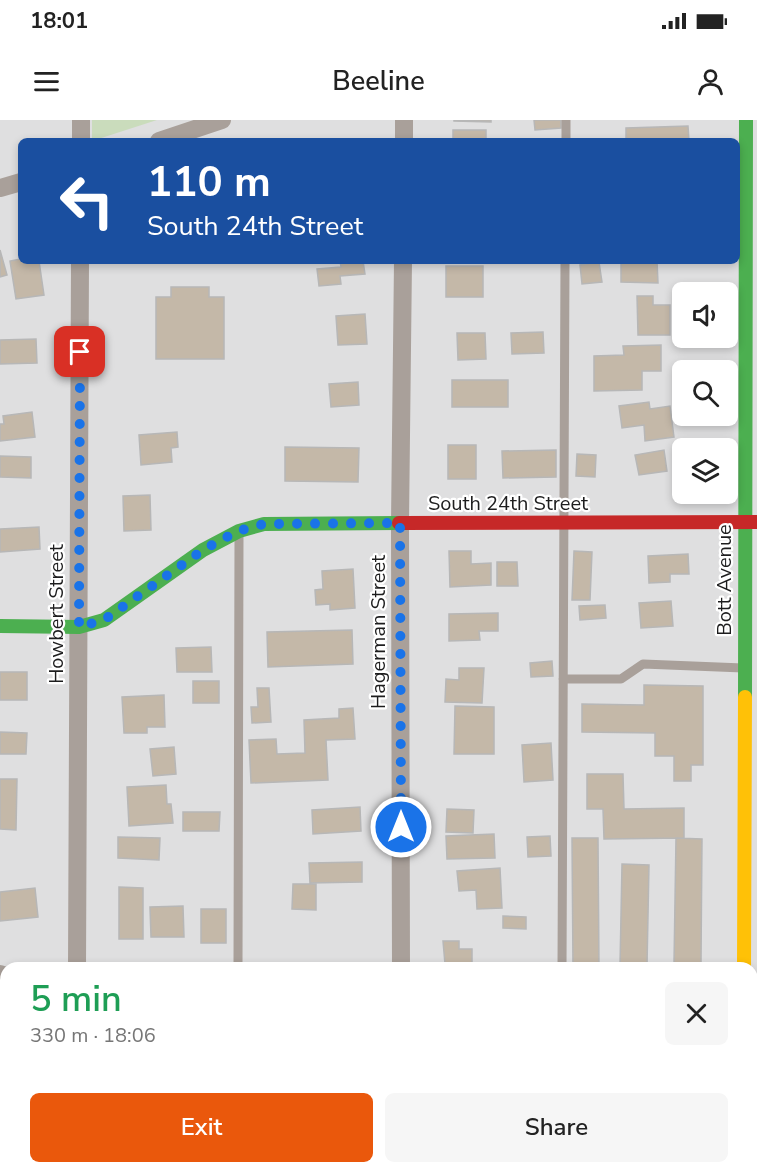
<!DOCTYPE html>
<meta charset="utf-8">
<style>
:root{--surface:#fff;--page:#f6f6f6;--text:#222;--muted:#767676;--accent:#ea580c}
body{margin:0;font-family:"Nunito Sans",sans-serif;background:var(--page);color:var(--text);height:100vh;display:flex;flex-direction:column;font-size:22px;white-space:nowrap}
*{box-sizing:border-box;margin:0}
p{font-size:20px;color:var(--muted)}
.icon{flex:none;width:33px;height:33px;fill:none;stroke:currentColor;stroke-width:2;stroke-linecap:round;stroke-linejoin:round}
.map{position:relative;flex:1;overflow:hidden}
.panel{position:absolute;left:0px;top:842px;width:758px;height:212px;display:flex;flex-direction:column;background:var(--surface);border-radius:18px 18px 0 0;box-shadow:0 3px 9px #0003}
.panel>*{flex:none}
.top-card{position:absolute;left:18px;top:18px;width:722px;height:126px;border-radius:9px;box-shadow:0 3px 9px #0003;background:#1a4fa0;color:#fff;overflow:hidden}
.controls{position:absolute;left:672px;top:162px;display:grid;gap:12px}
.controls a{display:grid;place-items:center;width:66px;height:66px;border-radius:9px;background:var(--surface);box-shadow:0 3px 9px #0003;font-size:30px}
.pin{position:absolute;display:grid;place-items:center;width:51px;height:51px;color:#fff;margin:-26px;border-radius:12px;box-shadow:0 3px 9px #0006}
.me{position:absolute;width:66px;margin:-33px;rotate:0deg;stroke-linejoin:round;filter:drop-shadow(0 0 4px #0008)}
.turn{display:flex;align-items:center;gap:21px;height:126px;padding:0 30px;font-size:27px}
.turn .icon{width:78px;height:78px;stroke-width:2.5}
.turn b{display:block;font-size:42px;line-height:51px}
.round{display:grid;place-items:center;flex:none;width:63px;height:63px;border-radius:9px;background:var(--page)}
.head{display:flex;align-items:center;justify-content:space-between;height:102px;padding:0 30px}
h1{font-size:36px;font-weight:600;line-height:45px;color:#1e9e55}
.button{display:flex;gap:12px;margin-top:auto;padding:12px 30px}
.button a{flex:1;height:69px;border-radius:9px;background:var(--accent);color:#fff;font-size:24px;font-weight:600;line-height:69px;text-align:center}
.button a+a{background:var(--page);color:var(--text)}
.status{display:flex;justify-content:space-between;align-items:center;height:42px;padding:0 30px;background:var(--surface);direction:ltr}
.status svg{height:16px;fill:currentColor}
header{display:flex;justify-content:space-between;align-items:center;height:78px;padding:0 30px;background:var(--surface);font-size:27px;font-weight:600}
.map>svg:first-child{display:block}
</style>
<div class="status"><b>18:01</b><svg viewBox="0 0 49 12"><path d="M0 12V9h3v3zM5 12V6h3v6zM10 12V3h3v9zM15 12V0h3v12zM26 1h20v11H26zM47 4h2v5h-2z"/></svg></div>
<header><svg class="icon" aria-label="menu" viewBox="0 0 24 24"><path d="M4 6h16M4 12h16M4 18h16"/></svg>Beeline<svg class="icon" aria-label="person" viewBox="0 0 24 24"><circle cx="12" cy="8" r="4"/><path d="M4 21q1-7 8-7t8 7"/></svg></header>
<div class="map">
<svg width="757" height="1052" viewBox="0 0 757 1052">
<rect width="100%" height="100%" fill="#dfdfe0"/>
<path fill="#cadcbc" d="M92,0h65l-65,21z"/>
<path fill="#c4b8a8" stroke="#b7b7b7" stroke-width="1.5" d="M454,0h37v2l-37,-1z
M534,0h27v8l-26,2z
M688,6l1,15h-63v-13z
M453,10h33v11h-33z
M326,19h40v2h-40z
M0,130l7,25 -7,2z
M21,139v2h18l5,34 -28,4 -6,-38z
M340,141h23l2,13 -25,2 1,8 -22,2 -2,-17 24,-2z
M621,141h36l1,22 -37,-1z
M599,142l3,20 -20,2 -2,-19z
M446,146h37v31h-37z
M171,167h38v10h15v62h-68v-62h15z
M637,176h16v9h17v30h-32z
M365,194l2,30 -29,1 -2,-29z
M543,212l1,21 -32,1 -1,-21z
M457,213h28l1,26 -28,1z
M36,219l1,24 -37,1v-24z
M661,225v26h-19v19l-48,1v-35l30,-1 -1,-9z
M452,260h56v27h-56z
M358,262l1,23 -28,2 -2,-23z
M649,282l1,7 20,-3 4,31 -29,4 -1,-16 -22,3 -3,-22z
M32,292l3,25 -35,4v-17h4l-1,-8z
M177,312l1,15 -7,1 1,14 -31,3 -2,-30z
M448,325h28v34h-28z
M285,327l74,1 -1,34 -73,-1z
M556,330v27l-53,1 -1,-27z
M664,330l3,21 -28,4 -4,-20z
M577,334l19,1 -1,22 -19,-1z
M0,336l31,1v21l-31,-1z
M150,375l1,35 -27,1 -1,-35z
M39,407l1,22 -40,3v-23z
M449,431h22v13l20,-1v22l-41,2z
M574,431l18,1 -2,48h-18z
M688,434l1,20h-19v8l-21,1 -1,-27z
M497,442h20l1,24h-21z
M353,449l2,39 -25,2v-6l-14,1 -1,-15 8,-1 -1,-18z
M671,481l2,25 -32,2 -2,-25z
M605,485l1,13 -26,2 -1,-14z
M498,493v18h-19l1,9 -31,1v-27z
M352,510l1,34 -85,3 -1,-35z
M211,527l1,25h-35l-1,-24z
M552,541l1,15 -22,1 -1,-14z
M459,548h25l-2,35 -37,-1 1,-23 13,1z
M0,552h27v28h-27z
M193,561h26v22h-26z
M644,565l59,1v79h-12v16h-17v-25h-19v-23l-73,-1v-28l62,1z
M257,568h12l2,34 -19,1 -1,-16h7z
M164,575l1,32h-18v6h-23l-2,-36z
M455,586l39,1v47h-40z
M353,588l2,31 -29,1 2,40 -77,3 -2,-43 27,-1 1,15 28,-1 -1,-33 35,-2v-9z
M0,612l27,1 -1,21h-26z
M551,623l2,37 -29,2 -2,-37z
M174,627l2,27 -23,2 -3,-27z
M587,654h36l1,35 60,-1v30l-80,1 -1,-30h-16z
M0,659h17l-1,51 -16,-1z
M166,665l1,19h4l2,19 -44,3 -2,-39z
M360,687l1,24 -48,3 -1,-24z
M447,689l27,1 -1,23 -27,-1z
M183,692h37l-1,19h-36z
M494,714l1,24 -48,1 -1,-23z
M550,716l1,20 -23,1 -1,-20z
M118,717l42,1 -1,22 -41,-2z
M572,718h26l1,130h-26z
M676,718l26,1 -1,124h-27z
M362,742v20l-52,1 -1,-20z
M622,744l27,1 -2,101h-27z
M500,748l2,40 -25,1 -1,-19 -17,1 -2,-20z
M293,764h23v26l-24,-1z
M119,767l24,1v51h-24z
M35,768l3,29 -38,4v-29z
M183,786l1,31h-33l-1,-30z
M201,789h25v34h-25z
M503,796l23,1v12l-23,-1z
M443,821h16v8h13v14l-27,1z
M5,901l1,2v39l-6,-9v-29z
M144,1047h36l10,5h-49z"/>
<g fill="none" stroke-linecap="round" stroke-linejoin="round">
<path stroke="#a9a09a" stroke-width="9" d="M566,21v-21
M563,559h58l22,-15 100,4
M238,848l1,-433
M562,848l3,-707
M0,994l6,5
M62,1047l6,5
M240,1047v5
M562,1052v-5"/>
<path stroke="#a9a09a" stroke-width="18" d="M81,21v-21
M159,21l63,-21
M404,21v-21
M0,68l21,-6
M77,848l3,-707
M401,848l-1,-445 3,-262
M0,854l6,2
M752,872l5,-1
M400,1052v-5
M742,1052v-5"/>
<path stroke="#4caf50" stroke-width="14" d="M0,506l79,1 25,-7 99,-70 36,-19 25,-7 135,-1
M745,577l1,-577"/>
<path stroke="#ffc107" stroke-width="14" d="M744,848l1,-271"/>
<path stroke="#c62828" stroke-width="14" d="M399,403l358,-1"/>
</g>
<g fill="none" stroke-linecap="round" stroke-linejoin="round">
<path stroke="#1a73e8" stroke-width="10" stroke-dasharray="0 18" d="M80,232l-1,275 25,-7 99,-70 35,-19 26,-7 136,-1 1,304"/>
</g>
<g text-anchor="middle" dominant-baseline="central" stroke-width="4.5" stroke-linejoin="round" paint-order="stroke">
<g font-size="20" fill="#1d1d1e" stroke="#fff">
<text x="508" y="383">South 24th Street</text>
<text transform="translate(724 460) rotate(-90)">Bott Avenue</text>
<text transform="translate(56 494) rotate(-90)">Howbert Street</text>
<text transform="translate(378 512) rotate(-90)">Hagerman Street</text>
</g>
</g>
</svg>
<div class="controls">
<a><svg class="icon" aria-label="sound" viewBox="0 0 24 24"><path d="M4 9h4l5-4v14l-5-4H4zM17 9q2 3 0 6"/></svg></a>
<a><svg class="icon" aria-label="search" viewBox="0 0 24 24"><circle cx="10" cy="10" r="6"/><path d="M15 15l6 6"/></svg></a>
<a><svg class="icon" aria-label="layers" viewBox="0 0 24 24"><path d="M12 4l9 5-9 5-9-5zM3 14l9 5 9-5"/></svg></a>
</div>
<div class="pin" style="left:80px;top:232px;background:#d93025"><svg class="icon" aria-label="arrive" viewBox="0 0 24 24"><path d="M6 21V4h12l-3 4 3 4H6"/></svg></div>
<svg class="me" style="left:401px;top:707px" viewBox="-20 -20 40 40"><circle r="17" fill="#1a73e8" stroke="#fff" stroke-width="3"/><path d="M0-11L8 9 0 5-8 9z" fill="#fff"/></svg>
<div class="top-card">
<div class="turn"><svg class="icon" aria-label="left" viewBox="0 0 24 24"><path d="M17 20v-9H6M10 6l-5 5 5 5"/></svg><div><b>110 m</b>South 24th Street</div></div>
</div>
<section class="panel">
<div class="head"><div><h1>5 min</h1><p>330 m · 18:06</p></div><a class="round"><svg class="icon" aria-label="close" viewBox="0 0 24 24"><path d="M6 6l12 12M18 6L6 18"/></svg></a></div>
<div class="button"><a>Exit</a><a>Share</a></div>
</section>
</div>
